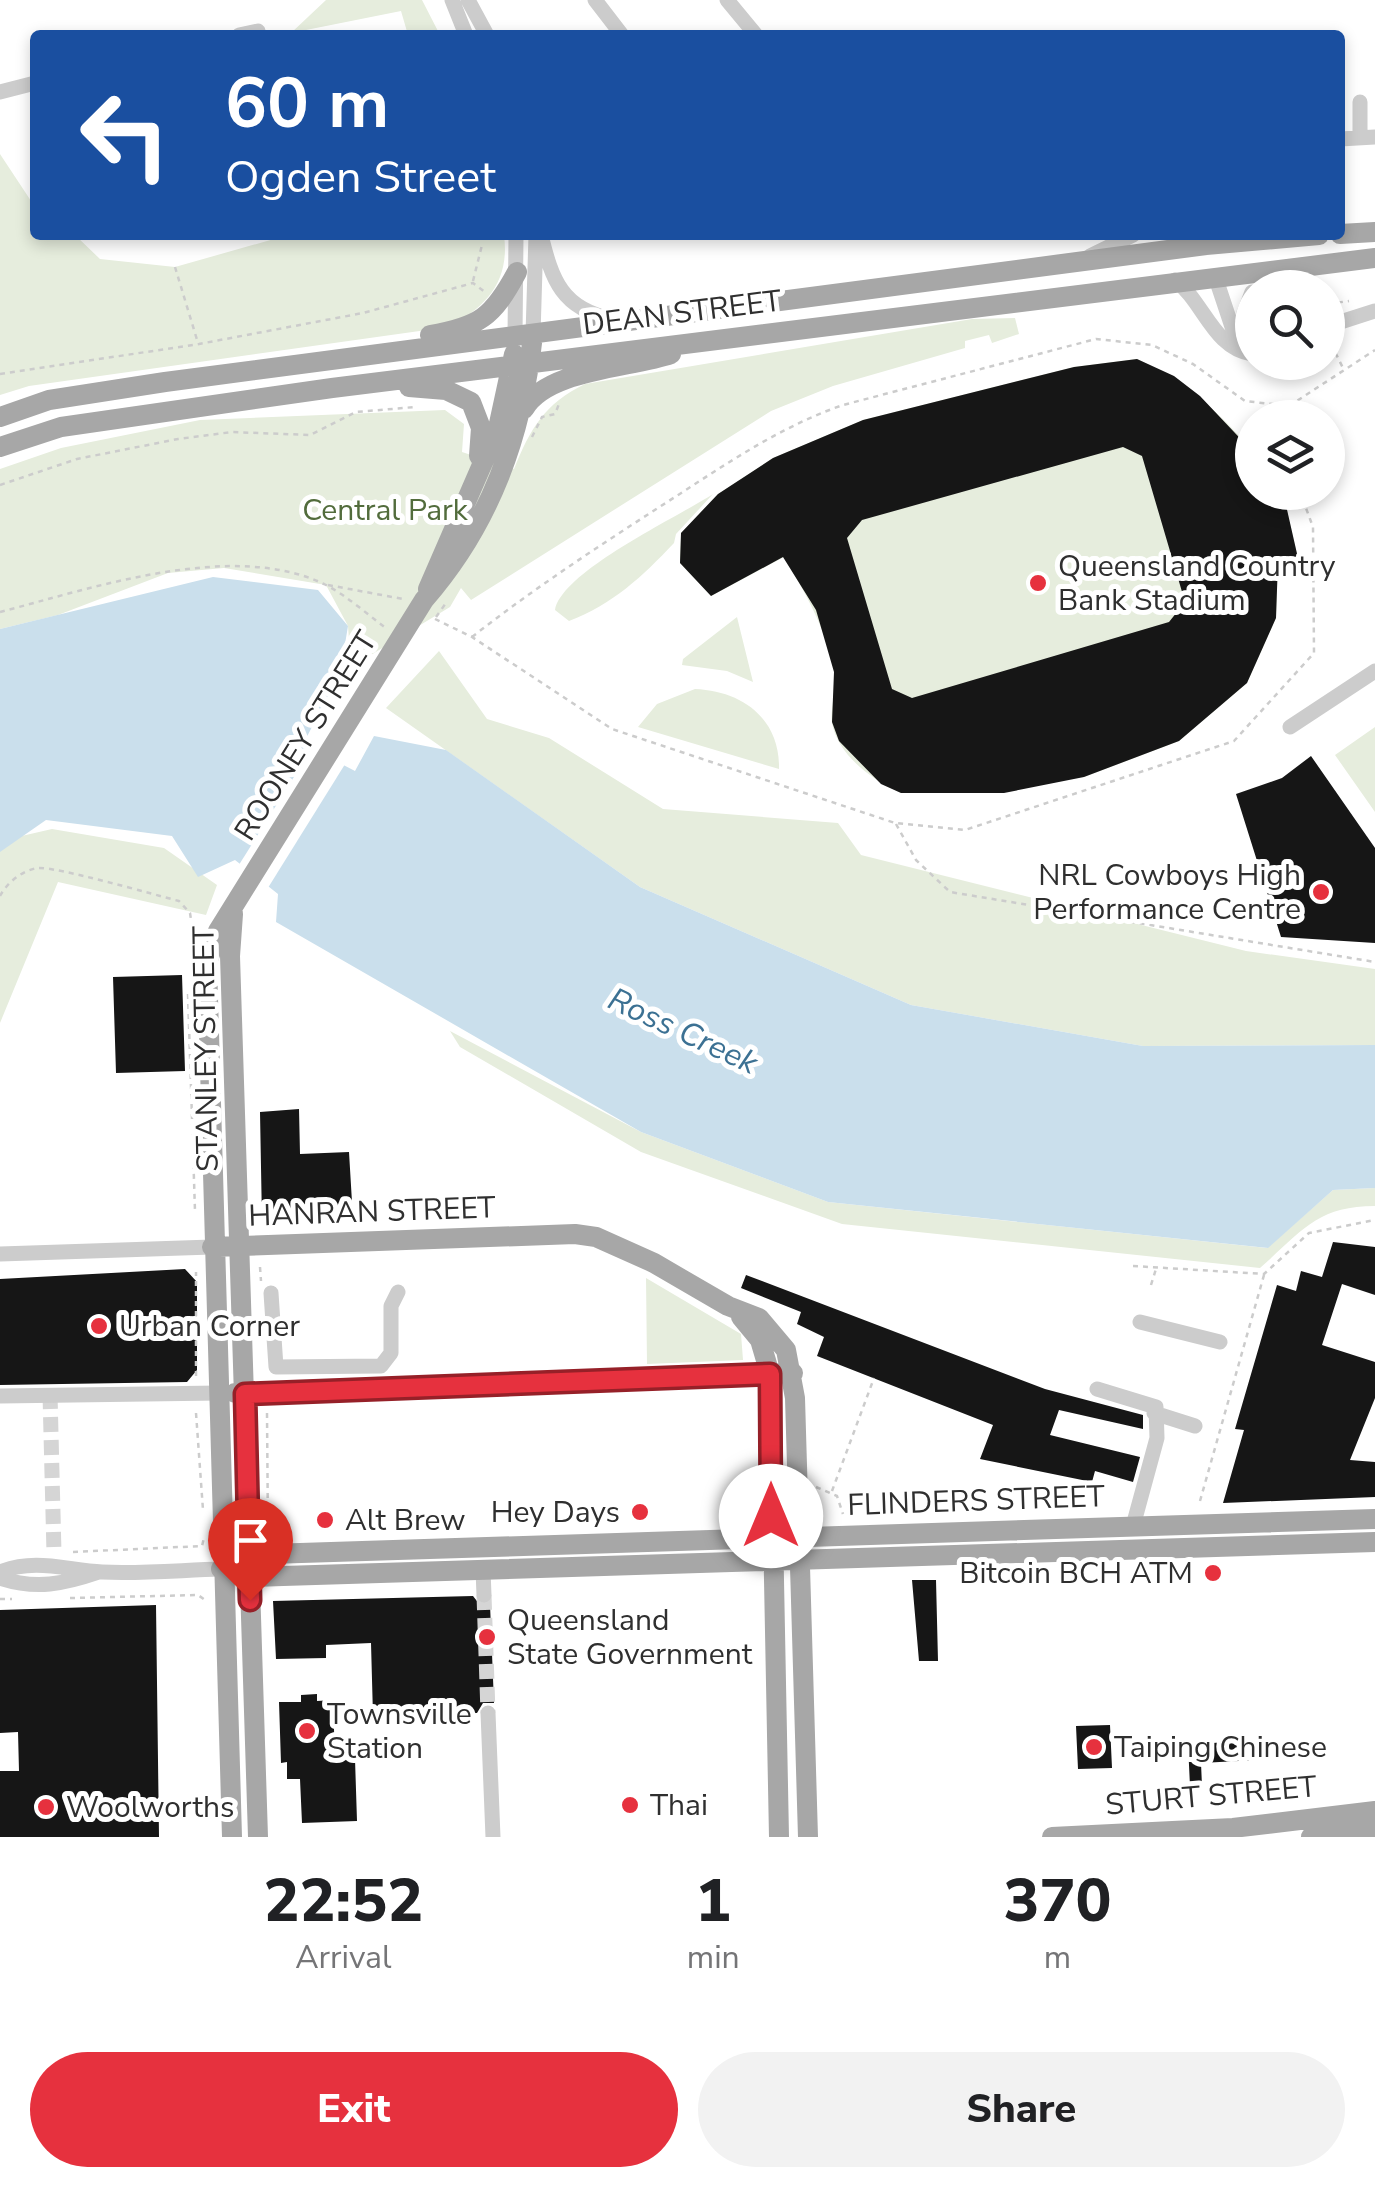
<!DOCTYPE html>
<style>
:root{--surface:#fff;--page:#f2f2f2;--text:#202124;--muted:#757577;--accent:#e6313e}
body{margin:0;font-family:"Nunito Sans",sans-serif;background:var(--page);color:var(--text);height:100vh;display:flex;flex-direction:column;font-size:38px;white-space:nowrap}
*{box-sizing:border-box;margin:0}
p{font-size:32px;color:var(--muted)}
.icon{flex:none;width:55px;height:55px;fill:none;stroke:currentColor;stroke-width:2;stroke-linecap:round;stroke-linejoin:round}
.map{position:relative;height:1837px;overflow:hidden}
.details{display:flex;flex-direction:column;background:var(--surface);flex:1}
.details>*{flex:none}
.banner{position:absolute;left:30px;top:30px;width:1315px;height:210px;border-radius:10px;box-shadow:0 5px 15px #0003;background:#1a4fa0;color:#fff;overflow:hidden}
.controls{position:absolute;left:1235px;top:270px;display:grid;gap:20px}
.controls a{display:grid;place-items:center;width:110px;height:110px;border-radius:50%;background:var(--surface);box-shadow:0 5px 15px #0003;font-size:50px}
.pin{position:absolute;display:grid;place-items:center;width:85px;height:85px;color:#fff;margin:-102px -42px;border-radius:50% 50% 50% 0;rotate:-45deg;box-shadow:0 0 10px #0007}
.pin .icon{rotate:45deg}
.me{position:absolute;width:110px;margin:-55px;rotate:0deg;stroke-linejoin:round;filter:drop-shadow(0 0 8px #0008)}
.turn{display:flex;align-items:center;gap:35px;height:210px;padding:0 30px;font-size:45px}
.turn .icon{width:130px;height:130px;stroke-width:2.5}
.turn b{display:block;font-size:70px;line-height:85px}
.eta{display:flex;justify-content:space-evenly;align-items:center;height:170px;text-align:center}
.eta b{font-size:60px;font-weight:800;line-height:70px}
.button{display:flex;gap:20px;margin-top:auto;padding:20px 30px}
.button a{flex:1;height:115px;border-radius:60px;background:var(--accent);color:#fff;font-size:40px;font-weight:800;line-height:115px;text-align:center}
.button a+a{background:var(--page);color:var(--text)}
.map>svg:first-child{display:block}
</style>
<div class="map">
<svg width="1375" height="1837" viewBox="0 0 1375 1837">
<rect width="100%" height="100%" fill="#fff"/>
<path fill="#e6eddd" d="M326,0h96l18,35h-32l-7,-24 -110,22z
M0,154l35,53v28h40l25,24 75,8 113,-32h216c6,46 -17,72 -56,92l-419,59 -29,9z
M1015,318l4,16 -27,9 -3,-8 -24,6v7l-132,38 -62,25 -300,189 -10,-12 -11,19 -99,60 -3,-41 -22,-41 -102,-17 -56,5 -110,42 -58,14v-160l61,-21 139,-28 245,-10 19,14 -2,28 52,17c16,-40 31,-66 71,-85l387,-65z
M1137,359c48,23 81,51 115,92v41l31,1 15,66 -20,2 -2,57 -29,65 -68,58 -95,36 -183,16c-27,-12 -63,-37 -69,-70 -2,-17 6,-35 2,-53 -9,-43 -28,-76 -50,-113l-73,39 -31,-33 1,-30 37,-39 55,-36 90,-38 211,-53z
M713,494l-37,40 -2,9c-32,34 -61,61 -105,78l-14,-11c7,-39 123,-93 158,-116z
M737,617l16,65 -26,-11 -45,-6 1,-6z
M439,651l48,68 62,19 114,71 175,14 23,32 385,96 129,18v76l-232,1 -232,-41 -271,-118 -254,-179z
M695,689c48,2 85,30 84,80l-141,-42 19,-23z
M1375,727v85l-40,-57z
M52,829l112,19 53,37 -11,30 -148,-33 -58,141v-182z
M450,1031l191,101 187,70 439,46 66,-58 42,-2v18c-58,0 -73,25 -115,62l-418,-44 -201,-72 -181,-105z
M646,1278l95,56 2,26 -96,4z"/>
<path fill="#cadfec" d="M213,577l105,13 30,36 -8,48 -37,70 52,27 19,-35 72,14 194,137 271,118 232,41 232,-1v143l-42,2 -65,58 -440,-46 -187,-70 -365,-210 2,-28 -43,-34 -37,17 -26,-41 -126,-16 -46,32v-223z"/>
<path fill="#fff" d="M314,745l33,16 -81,130 -29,-23z"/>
<path fill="#161616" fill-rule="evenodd" d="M1137,359l37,17 26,20 52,55v41h31l15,66 -20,3 -2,57 -29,65 -68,58 -95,36 -80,16h-103l-20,-9 -42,-43 -7,-19 2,-50 -18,-62 -33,-53 -72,39 -31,-33 1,-30 37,-39 55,-36 90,-38 211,-53zM1123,447l19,9 43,146 -16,20 -257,76 -20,-9 -45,-151 15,-18z
M1311,756l64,92v95l-94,-6 -45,-143 46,-16z
M182,975l3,96 -69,2 -3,-96z
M299,1109l1,45 49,-2 4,67 -91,3 -2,-110z
M1333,1242l42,5v48l-33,-11 -20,61 53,17v36l-25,62 25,2v35l-152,6 21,-73 -9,-1 42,-144 19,6 5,-20 21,6z
M185,1269l12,13v88l-10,12 -187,3v-106z
M746,1275l299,114 98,26v14l-84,-19 -9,25 90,22 -7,25 -38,-11 -3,11 -112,-23 13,-34 -176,-69 7,-19 -27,-13 4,-12 -60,-24z
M912,1580h24l2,81h-19z
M473,1596l7,9 10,-1 4,99h-11l-6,10 -104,3 -2,-73 -45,2v13l-50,1 -3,-58z
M156,1605l3,232h-159v-66h19l-1,-39 -18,1v-123z
M317,1694v7l16,-1 2,59h20l2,62 -55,2 -2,-44h-13v-17l-6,1 -2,-61h22v-7z
M1110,1725l2,43 -34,1 -2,-43z
M1256,1741l1,19 -56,3 1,23h-12l-2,-42z"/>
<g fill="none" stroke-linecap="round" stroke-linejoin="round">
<path stroke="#d5d5d5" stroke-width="15" stroke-dasharray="15 8" stroke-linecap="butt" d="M50,1394l4,159
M484,1595l4,118"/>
<path stroke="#ccc" stroke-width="2.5" stroke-dasharray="5 5" stroke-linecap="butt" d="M175,267l23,76
M473,281l9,-36
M1328,304l21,-3
M1331,344l12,24
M0,374l199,-30 164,-31 110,-30 12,9
M1266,408l4,10
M532,437l10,-20 13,-3 4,-10
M0,485l77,-26 101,-20 54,-7 78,3 46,-23 59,-5
M328,585l75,14
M0,612c93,-24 232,-72 324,-28 22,11 43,30 63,45
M436,617l10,-14
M435,619l37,18 140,92 283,94 70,7 269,-89 80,-88 -1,-126 -13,-35
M472,637c65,-51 133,-95 203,-140 54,-35 107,-71 168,-92l253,-66 56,6 41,19 52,37 44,5 86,-56
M896,824l20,36 34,32 425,70
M0,896c7,-13 21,-25 37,-28 18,-2 118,27 142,33l11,12 4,26
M188,994l7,217
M1133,1266l131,8 45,-41 66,-13
M260,1267l1,14
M1151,1285l5,-16
M196,1376v-104
M196,1413l7,97
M267,1413l1,122
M816,1487l21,9 6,18
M832,1491l42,-113
M1200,1501l64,-226
M577,1508v10l32,-1v6
M73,1552l129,-6 2,-8
M70,1598l128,-3 7,5
M0,1599h12"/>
<path stroke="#ccc" stroke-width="15" d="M452,0l14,35
M468,0l19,35
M595,0l27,35
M727,0l29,35
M239,35l19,-4
M0,92l35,-9
M1360,137v-35
M1340,139l35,-2
M541,235c11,45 21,74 71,84
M1090,256l43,-21
M1215,276l17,51 20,23
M1175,280c29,22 38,68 77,74
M1252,292l-8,21 8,23
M1328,326l47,-15
M533,335l3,-100
M515,337l1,-102
M1290,727l85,-56
M0,1254l212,-7
M271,1293l5,74 105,-1 10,-13v-47l7,-14
M1140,1322l80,20
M1097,1389l59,18 1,31 -24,88
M0,1396l219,-3
M1154,1413l41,13
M483,1570l1,25
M0,1572c35,-14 66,-2 102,0 39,2 80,-2 119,-3
M0,1578c36,12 64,6 99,-6
M488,1713l5,124"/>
<path stroke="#a7a7a7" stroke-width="20" d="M1340,234l35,-2
M430,335c49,-8 63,-18 87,-63
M409,387l37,3 25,12 10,26 -2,28
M524,409c23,-40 107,-41 147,-55
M0,417l49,-17 116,-18 1041,-137 113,-10
M0,447l61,-20 271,-39 1043,-130
M428,589l70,-161 16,-74
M233,914l-3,42 28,881
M212,1247l363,-13 21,3 58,26 74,43 31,12 27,32 9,48 13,439
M741,1317l19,23 10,34 9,463
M235,1393l558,-20
M221,1569l29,-14 19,-1 1106,-35
M221,1569l29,8 33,-1 1092,-34
M232,1837l-25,-874 11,-32 206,-331c67,-77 98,-165 109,-265
M1052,1837l181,-9 142,-17
M1311,1837l64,-8"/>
</g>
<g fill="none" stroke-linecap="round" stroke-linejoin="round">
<g stroke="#962028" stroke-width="25">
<path id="route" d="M250,1600l-5,-206 525,-20 1,142"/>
</g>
<use href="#route" stroke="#e6313e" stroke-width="18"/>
</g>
<g fill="#e6313e" stroke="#fff" stroke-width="4">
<circle cx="1038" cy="583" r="10"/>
<circle cx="1321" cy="892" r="10"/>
<circle cx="99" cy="1326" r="10"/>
<circle cx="640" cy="1512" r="10"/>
<circle cx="325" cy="1520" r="10"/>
<circle cx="1213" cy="1573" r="10"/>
<circle cx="487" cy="1637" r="10"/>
<circle cx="307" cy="1731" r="10"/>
<circle cx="1094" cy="1747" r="10"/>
<circle cx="630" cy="1805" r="10"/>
<circle cx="46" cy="1807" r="10"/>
</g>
<g text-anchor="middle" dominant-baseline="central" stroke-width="10" stroke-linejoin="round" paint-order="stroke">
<g font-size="30" fill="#2f2f2f" stroke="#fff">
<text transform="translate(682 313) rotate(-7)">DEAN STREET</text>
<text transform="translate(306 736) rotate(-58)">ROONEY STREET</text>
<text transform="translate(206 1049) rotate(-91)">STANLEY STREET</text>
<text transform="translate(372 1212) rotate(-2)">HANRAN STREET</text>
<text transform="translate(976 1501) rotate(-2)">FLINDERS STREET</text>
<text transform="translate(1211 1796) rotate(-5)">STURT STREET</text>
</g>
<g font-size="30" fill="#526c3c" stroke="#fff">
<text x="385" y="510">Central Park</text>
</g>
<g font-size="30" fill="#2f2f2f" stroke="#fff" text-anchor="start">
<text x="1058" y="566">Queensland Country<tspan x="1058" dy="34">Bank Stadium</tspan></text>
<text x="1301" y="875" text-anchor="end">NRL Cowboys High<tspan x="1301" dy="34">Performance Centre</tspan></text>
<text x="119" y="1326">Urban Corner</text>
<text x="620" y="1512" text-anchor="end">Hey Days</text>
<text x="345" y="1520">Alt Brew</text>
<text x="1193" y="1573" text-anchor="end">Bitcoin BCH ATM</text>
<text x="507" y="1620">Queensland<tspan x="507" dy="34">State Government</tspan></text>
<text x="327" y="1714">Townsville<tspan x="327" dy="34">Station</tspan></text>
<text x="1114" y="1747">Taiping Chinese</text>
<text x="650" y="1805">Thai</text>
<text x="66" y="1807">Woolworths</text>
</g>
<g font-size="32" font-style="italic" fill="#3c7193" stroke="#fff">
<text transform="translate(683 1031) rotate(25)">Ross Creek</text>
</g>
</g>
</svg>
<div class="controls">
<a><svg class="icon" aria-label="search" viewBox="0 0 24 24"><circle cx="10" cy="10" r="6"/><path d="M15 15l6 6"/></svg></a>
<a><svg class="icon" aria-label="layers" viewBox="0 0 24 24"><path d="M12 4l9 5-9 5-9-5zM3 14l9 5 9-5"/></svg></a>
</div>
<div class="pin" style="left:250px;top:1600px;background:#d93025"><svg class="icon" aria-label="arrive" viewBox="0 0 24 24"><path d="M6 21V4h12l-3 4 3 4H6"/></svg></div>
<svg class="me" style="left:771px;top:1516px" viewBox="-20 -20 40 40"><circle r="19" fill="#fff"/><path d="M0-13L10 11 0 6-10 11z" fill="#e6313e"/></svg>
<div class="banner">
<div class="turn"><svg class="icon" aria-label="left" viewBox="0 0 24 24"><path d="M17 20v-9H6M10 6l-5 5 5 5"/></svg><div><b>60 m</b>Ogden Street</div></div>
</div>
</div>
<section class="details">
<div class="eta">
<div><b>22:52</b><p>Arrival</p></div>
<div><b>1</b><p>min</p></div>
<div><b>370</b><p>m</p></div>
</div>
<div class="button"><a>Exit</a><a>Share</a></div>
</section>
